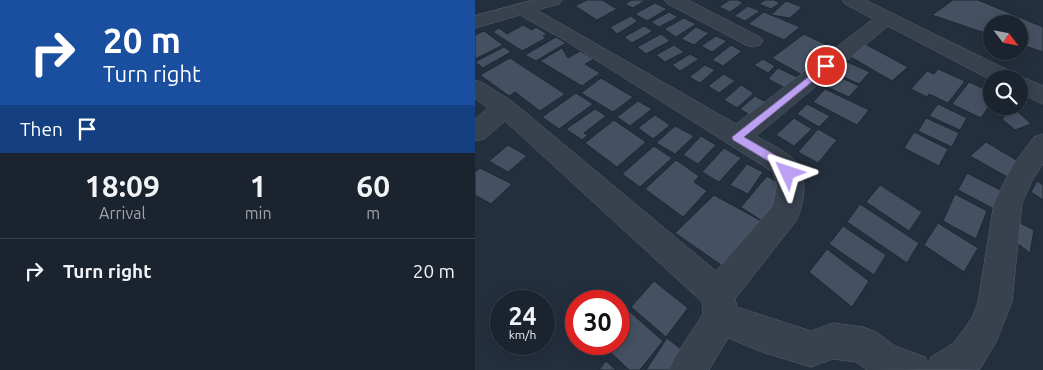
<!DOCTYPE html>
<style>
:root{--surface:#1b232e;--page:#242b36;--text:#f1f3f6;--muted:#a0a4aa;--line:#39404a}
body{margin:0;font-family:Ubuntu,sans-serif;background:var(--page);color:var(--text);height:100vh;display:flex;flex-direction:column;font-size:19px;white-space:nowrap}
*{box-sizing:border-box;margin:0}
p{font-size:16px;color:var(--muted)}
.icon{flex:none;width:28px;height:28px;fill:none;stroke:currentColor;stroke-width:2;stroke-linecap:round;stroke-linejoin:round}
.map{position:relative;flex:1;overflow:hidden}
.details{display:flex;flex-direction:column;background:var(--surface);width:475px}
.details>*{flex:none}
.top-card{background:#1a4fa0;color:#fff;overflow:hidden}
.needle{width:32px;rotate:122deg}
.controls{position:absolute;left:508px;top:15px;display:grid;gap:10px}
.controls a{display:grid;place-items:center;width:45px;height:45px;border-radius:50%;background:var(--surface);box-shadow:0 2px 12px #0003,0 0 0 1px var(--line);font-size:25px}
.speed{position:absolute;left:15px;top:290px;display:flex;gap:10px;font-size:25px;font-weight:700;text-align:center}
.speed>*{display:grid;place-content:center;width:65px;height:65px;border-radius:50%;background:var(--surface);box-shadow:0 2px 12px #0003,0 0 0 1px var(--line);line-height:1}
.speed small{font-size:12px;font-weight:400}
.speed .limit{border:8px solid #d22;background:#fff;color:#111}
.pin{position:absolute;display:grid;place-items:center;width:42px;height:42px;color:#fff;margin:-21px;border:2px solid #fff;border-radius:50%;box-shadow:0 1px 5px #0007}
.me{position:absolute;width:55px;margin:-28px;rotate:312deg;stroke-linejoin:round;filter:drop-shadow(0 0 4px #0008)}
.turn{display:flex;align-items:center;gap:18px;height:105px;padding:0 20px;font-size:22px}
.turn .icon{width:65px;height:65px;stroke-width:2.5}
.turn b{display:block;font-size:35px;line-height:42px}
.then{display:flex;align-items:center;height:48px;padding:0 20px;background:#0003;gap:10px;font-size:19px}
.eta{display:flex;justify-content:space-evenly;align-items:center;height:85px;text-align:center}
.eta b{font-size:30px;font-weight:600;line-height:35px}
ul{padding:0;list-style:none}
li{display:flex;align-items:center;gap:15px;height:65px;padding:0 20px;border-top:1px solid var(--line)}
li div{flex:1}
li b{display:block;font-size:19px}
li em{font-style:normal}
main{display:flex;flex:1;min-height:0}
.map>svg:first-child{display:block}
</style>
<main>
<section class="details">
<div class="top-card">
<div class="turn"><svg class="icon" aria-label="right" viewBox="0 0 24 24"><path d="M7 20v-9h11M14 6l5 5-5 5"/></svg><div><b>20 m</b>Turn right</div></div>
<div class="then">Then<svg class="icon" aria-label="arrive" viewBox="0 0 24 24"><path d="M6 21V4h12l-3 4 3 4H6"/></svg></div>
</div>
<div class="eta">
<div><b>18:09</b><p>Arrival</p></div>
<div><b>1</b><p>min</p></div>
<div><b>60</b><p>m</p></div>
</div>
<ul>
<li><svg class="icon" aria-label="right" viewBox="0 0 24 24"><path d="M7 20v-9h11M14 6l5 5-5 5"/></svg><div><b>Turn right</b></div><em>20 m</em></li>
</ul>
</section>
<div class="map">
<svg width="568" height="370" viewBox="0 0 568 370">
<rect width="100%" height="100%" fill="#242f3e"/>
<path fill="#455162" stroke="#1f2835" d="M112,0h15l15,9 -20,11 -22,-14z
M157,0h14l-13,8 -8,-4z
M254,0h9l5,3 -13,9 -11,-5z
M290,0h9l6,3 -9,6 -12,-5z
M478,0h25l65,27v25l-24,-8v-20h-28v11l-59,-20z
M311,1l16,6 -12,11 -19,-3z
M180,3l12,6 -20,12 -12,-7z
M273,6l12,5 -15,10 -11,-5z
M194,12l9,5 -19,10 -8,-5z
M289,12l7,3 29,12 -16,13 -36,-16z
M156,16l7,5 -21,13 -7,-7z
M209,18l12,6 -20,13 -12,-8z
M48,25l9,5 4,-3 11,7 -4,2 3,2 -24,13 -29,-19 6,-4 8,6z
M169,26l9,5 -21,12 -8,-6z
M221,27l13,6 -15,12 -13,-6z
M9,31l19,14 -28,14v-24z
M186,34l9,7 -24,13 -9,-7z
M329,34l31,15 -31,27 -32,-18z
M241,36l11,5 -15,11 -11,-6z
M81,37l10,6 -30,18 -11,-6z
M390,44l43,23 -16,14 -43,-25z
M199,45l10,7 -19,10 -9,-7z
M256,45l11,6 -19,15 -11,-6z
M29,47l7,5 -28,16 -8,-6z
M87,48l6,10 12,-7 14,8 -9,5 15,9 -18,13 -42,-25z
M215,54l9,5 -19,12 -8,-6z
M35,58l55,36 -25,17 -25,-19 -6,4 -29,-21z
M288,59l12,7 -7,7 -14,-8z
M372,62l23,10 -11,12 -24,-11z
M230,65l10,5 -15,13 -11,-6z
M303,68l21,10 -10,12 -21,-11z
M463,69l27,12 -17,22 -19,-9 -2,3 -16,-8 16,-18 7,3z
M249,74l11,7 -16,12 -11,-7z
M358,74l26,12 -10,11 -26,-12z
M126,78l32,19 -20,15 -32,-19z
M494,82l22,10v11l-10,15 -29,-14z
M266,85l13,8 -17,15 -13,-8z
M350,89l44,21 -12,15 -44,-23z
M101,93l17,11 -34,25 -17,-12z
M280,96l16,9 -15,14 -16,-10z
M163,101l14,8 -22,17 -13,-9z
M332,104l23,12 -11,11 -22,-13z
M463,104l29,14 -7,12 -31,-14z
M539,108l17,16 -16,6 -13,-11z
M120,109l11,7 -22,17 4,2 -6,5 -16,-11z
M180,115l15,10 -17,14 -15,-11z
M319,118l18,11 -18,17 -18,-11z
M451,118l33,15 -7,14 -34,-16z
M139,120l32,22 -29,25 -32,-24z
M200,126l19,10 -19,18 -19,-11z
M343,129l19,11 -19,23 -20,-11z
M439,132l34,17 -9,17 -35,-18z
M226,136l15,9 -18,19 -15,-9z
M511,142l37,22 -14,14 -39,-22z
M33,145l19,11 -19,16 -19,-11z
M179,146l18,12 -32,29 -18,-13z
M249,148l17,10 -22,24 -17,-10z
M201,160l23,16 -5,6 13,9 -24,26 -38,-28z
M272,164l16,8 -15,22 -18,-9z
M5,168l32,16 -21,20 -16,-9v-23z
M492,173l37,19 -8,18 -38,-20z
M292,176l23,14 -25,33 -24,-16z
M562,181l6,4v15l-12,-8z
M405,185l42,27 -13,19 -43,-29z
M480,194l32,17 -11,28 -33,-18z
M239,195l51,28 -38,46 -52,-36z
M385,204l59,39 -12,20 -60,-41z
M537,219l22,11 -4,23 -24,-18z
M463,223l40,25 -14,24 -40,-27z
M368,226l43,29 -12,20 -45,-31z
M352,249l42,32 -17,26 -43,-35z
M179,281l34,27 -22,29 -35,-30z
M153,310l35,31 -23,29h-11l-27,-26h17v-24z
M192,338l26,21 -9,11h-38z
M131,361l10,9h-17z"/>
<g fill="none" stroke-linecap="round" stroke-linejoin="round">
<g stroke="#565f6c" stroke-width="1">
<path id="minor" d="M58,0h29l-3,4 -22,6 199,114 137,-105 -28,-15 -3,-4h23l151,74 2,3 9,2 16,7v18l-24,-11v-14l-28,1 -103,-54 -132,110c11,6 24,12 34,20 20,15 15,46 6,65l-61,78 2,8 74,24 22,-8 30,4 13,5 19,14 30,11 3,7 3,-7 23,-14 18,-25 6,-16 16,-99 19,-38 21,-28 9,-3v30l-10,15 -11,24 -10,99 -16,40 -16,27 -113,1 -11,-8 -23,-3 -22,8 -49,-15 -34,-14 -19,32h-40l6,-13 28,-43 -1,-12 -197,-181 -21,18 -9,2v-22l13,-11 -13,-9v-19l8,3 30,19 203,169 57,-65 4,-20 -4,-14 -207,-131 -46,-26 -45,13v-12z
M190,0h23l72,37 3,4 -3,4 -7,2 -7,-2 -78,-41z"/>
</g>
<use href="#minor" fill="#38414e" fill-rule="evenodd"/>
</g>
<path fill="#bca0f2" stroke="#7a689d" d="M351,63l5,3 -2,2 -85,69 42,24 7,12 -5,5 -4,-1 -6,-10 -45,-27 -1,-3z"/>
</svg>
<div class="controls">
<a><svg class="needle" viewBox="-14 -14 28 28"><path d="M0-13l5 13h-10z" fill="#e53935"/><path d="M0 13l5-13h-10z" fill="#a0a4aa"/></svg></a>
<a><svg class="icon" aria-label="search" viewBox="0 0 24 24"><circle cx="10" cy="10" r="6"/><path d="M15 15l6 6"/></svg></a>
</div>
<div class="speed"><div>24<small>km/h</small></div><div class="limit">30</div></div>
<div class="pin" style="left:351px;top:66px;background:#d93025"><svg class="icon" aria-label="arrive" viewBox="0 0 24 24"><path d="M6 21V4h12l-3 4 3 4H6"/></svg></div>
<svg class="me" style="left:313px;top:173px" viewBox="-20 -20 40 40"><path d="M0-17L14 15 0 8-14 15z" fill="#bca0f2" stroke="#fff" stroke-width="4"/></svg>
</div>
</main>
